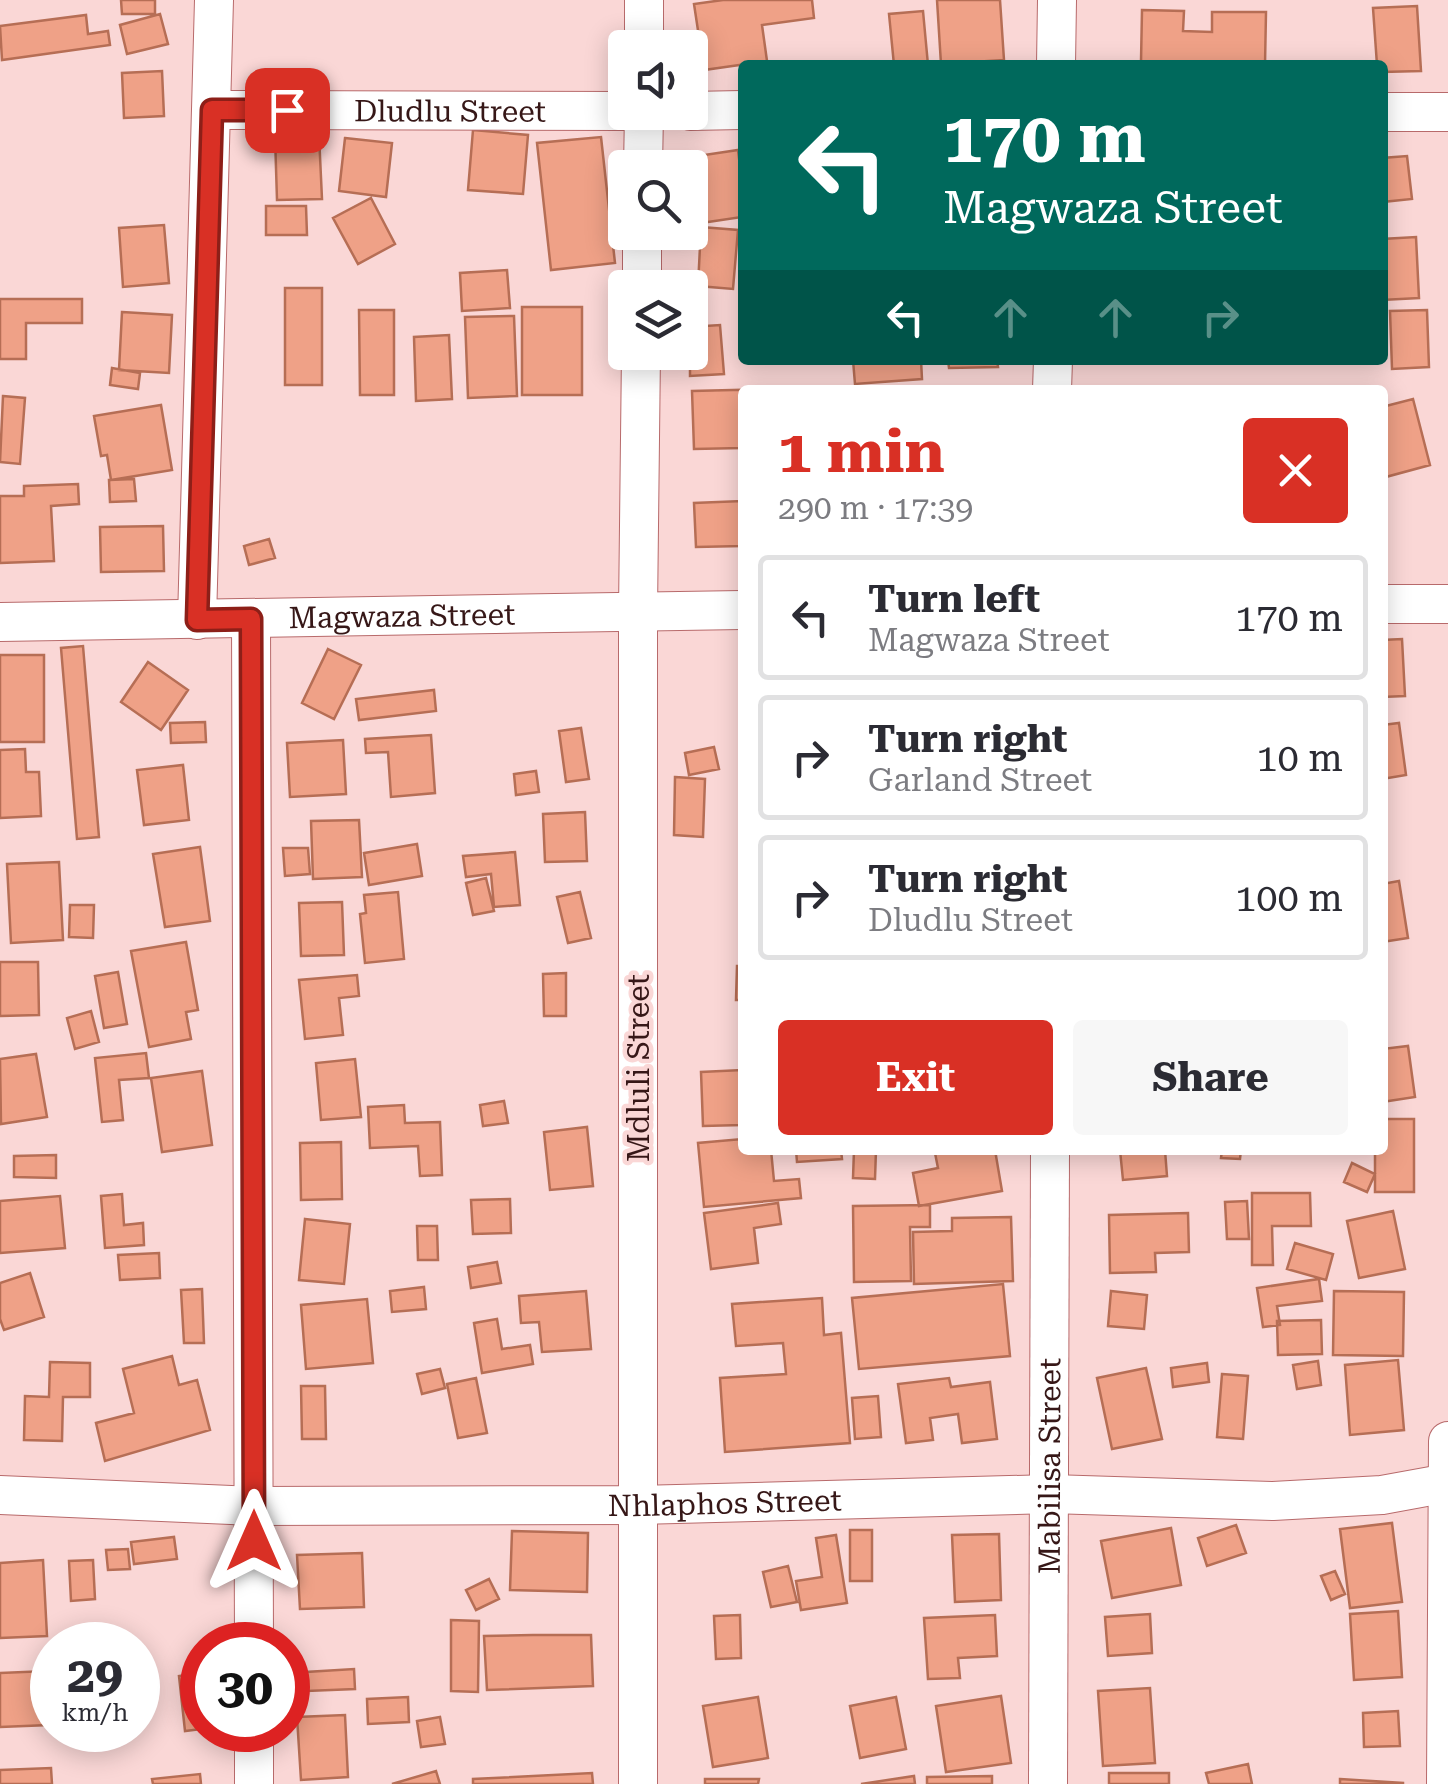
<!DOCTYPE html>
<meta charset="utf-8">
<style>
:root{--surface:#fff;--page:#f7f7f7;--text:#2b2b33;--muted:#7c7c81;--line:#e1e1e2;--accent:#d93025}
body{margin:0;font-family:"Roboto Serif",serif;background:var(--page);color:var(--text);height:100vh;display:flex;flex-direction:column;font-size:38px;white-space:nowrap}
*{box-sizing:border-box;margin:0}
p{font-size:32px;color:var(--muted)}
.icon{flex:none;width:55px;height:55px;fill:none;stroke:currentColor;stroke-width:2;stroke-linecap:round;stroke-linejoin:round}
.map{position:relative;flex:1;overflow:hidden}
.sheet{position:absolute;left:738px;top:385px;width:650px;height:770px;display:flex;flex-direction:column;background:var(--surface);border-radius:10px;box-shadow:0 5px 25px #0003}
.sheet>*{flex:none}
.banner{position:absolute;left:738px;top:60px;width:650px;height:305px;border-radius:10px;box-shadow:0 5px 25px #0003;background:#00695c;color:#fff;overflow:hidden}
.buttons{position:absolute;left:608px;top:30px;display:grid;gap:20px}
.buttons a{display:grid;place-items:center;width:100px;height:100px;border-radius:10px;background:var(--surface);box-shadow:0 5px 25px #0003;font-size:50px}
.speed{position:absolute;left:30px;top:1622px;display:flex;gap:20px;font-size:50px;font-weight:700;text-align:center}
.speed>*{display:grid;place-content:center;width:130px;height:130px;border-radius:50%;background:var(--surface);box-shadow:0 5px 25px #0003;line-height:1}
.speed small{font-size:25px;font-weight:400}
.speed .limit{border:15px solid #d22;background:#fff;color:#111}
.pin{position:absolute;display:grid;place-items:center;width:85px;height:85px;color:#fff;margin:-42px;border-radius:20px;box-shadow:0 5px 15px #0006}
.me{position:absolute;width:110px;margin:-55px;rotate:0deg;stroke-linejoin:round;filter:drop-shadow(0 0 8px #0008)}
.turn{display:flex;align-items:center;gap:35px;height:210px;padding:0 40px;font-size:45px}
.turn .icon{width:130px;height:130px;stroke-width:2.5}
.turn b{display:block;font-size:70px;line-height:85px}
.lanes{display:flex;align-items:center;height:95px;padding:0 40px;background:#0003;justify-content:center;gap:50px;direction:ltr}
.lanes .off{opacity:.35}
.round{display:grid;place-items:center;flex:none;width:105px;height:105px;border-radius:10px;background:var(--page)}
.overview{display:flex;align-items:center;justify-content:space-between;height:170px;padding:0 40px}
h1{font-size:60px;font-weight:700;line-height:75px;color:var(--accent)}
.cta{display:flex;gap:20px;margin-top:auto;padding:20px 40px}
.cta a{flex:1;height:115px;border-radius:10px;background:var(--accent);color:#fff;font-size:40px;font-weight:700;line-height:115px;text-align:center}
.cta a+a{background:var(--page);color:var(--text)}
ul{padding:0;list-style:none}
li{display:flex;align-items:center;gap:30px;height:125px;margin:0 20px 15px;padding:0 20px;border:5px solid var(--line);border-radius:10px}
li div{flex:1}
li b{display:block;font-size:38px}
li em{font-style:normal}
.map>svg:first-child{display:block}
</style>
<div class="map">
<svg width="1448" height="1784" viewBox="0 0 1448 1784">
<rect width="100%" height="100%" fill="#fad7d6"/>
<path fill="#efa187" stroke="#b66e55" stroke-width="2.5" d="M121,0h34v14h-33z
M723,0h89l2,18 -52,7 5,36 -63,9 -10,-66z
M937,0h63l4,60 -63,4z
M1417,6l4,65 -39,1v-7h-5l-4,-57z
M1142,10l42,1 -1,20 29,1v-20h54l-1,53 -124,-3z
M923,11l5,54h-34l-5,-51z
M160,14l8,30 -41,10 -7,-29z
M86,15l2,19 20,-3 2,14 -108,15 -2,-34z
M162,71l2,45 -40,2 -2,-45z
M473,130l55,5 -5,59 -55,-4z
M319,135l3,64 -45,1 -2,-64z
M601,137l14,126 -64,7 -14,-127z
M345,138l47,5 -6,54 -47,-6z
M738,150l4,32v35l-41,6 -10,-66z
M1407,156l5,43 -30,3v-44z
M371,198l24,46 -37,20 -25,-46z
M266,206h40l1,29h-41z
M164,225l5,58 -46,4 -4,-59z
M701,227l37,3 -5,59 -35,-3z
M1416,237l3,61 -37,2v-61z
M507,270l3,38 -48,3 -2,-38z
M285,288h37v97h-37z
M0,299h82v24h-56v36h-26z
M522,307h60v88h-60z
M359,310h35v85h-34z
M1427,310l2,57 -37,2 -2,-58z
M122,312l50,3 -3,58 -50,-3z
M514,316l3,80 -49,2 -3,-81z
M720,325l4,49 -34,2v-49z
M449,335l3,64 -36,2 -2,-64z
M853,360h68l1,19 -67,5z
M948,360h49l1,7 -49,1z
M112,368l28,5 -2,16 -28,-4z
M812,388l-70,2v58l-48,1 -2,-58z
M3,396l22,2 -5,66 -20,-2z
M1413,399l17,66 -48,13v-71z
M161,405l11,65 -61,10 -4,-25 -6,1 -7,-40z
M134,479l2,22 -26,1 -1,-22z
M78,484l1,20 -28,2 3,55 -54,2v-67h24v-10z
M742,501v45l-46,1 -2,-44z
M163,526l1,45 -63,1 -1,-45z
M269,539l6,19 -26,7 -5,-19z
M1402,639l3,57 -23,1v-57z
M83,646l16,191 -22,2 -16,-191z
M328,649l33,16 -27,54 -32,-16z
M0,655h44v87h-44z
M148,662l40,28 -27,40 -40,-28z
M434,690l2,21 -77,9 -3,-21z
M205,722l1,20 -35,1 -1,-20z
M1399,723l7,52 -24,4v-54z
M581,728l8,51 -23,3 -7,-51z
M431,735l4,58 -44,4 -3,-45 -22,1 -1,-14z
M343,740l3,54 -56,3 -3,-54z
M714,747l5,22 -30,6 -4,-22z
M25,749l1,23h13l2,44 -41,2v-68z
M183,765l6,55 -45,5 -7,-55z
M536,771l3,21 -23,3 -2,-21z
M675,777l30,2 -2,58 -29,-2z
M585,812l2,49 -42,1 -2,-48z
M359,820l3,57 -49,2 -2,-58z
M417,844l5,32 -53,9 -5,-32z
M200,847l10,74 -45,6 -12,-73z
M283,848h25l2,26 -25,2z
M515,852l5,53 -26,2 -3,-33 -25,3 -3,-21z
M59,862l4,78 -52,3 -4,-79z
M486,878l8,33 -21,4 -7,-32z
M1399,881l9,57 -26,4v-58z
M398,892l6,67 -39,4 -5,-49 6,-1 -2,-18z
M580,892l11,46 -23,5 -11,-46z
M342,902l2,53 -43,1 -2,-53z
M70,905h24l-1,33 -24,-1z
M186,942l12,68 -12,2 5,27 -42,8 -18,-96z
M0,962h38l1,53 -39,1z
M737,966h5v34h-6z
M118,972l9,52 -23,4 -9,-52z
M566,973v43h-22l-1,-42z
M357,975l2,21 -20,2 4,37 -38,4 -6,-59z
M91,1011l8,31 -24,7 -8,-31z
M1408,1046l7,51 -33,5v-53z
M146,1053l3,25 -30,2 4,40 -21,2 -7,-64z
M36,1054l11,63 -46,7 -1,-65z
M355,1059l6,58 -40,3 -5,-57z
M742,1070v55l-39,1 -2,-54z
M202,1071l10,74 -50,7 -11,-74z
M504,1101l4,22 -25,3 -3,-21z
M404,1105l1,18 35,-1 2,53 -22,1 -2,-30 -48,2 -2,-41z
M1382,1119h32v73h-39v-42h7z
M587,1127l6,59 -43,4 -6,-58z
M742,1139v11h29l3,31 25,-2 2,19 -97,9 -6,-64z
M341,1142l1,57 -41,1 -1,-57z
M796,1150h45l1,9 -45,3z
M854,1150h22l-1,29 -22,-1z
M950,1150h45l7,41 -83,15 -6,-33 25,-5 -3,-15z
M1120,1150h45l2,26 -44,4z
M1222,1150h19l-1,9 -19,-1z
M56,1155v23l-42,-1v-21z
M1352,1163l23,11 -8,18 -23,-10z
M1252,1193h58l1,33h-39l1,39h-21z
M122,1194l2,31 19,-2 1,22 -39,3 -4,-52z
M60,1196l5,52 -65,5v-52z
M510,1199l1,34 -38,1 -2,-34z
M1247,1201l2,38h-22l-2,-37z
M778,1203l3,21 -27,4 4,35 -47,6 -7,-56z
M930,1205v22h-20l1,54 -57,1 -1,-76z
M1393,1211l12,58 -46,9 -12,-57z
M1188,1213l1,39 -34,1 1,19 -46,1 -1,-58z
M1011,1217l2,64 -99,3 -1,-52 39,-1v-13z
M305,1219l45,5 -6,60 -45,-4z
M417,1226h20l1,34h-20z
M1295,1243l38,11 -7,26 -39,-11z
M159,1253l1,25 -40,2 -2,-25z
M497,1262l4,21 -30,5 -3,-21z
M30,1273l14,44 -40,13 -4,-11v-36z
M1319,1279l3,22 -45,5 3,19 -17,2 -6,-39z
M1003,1284l7,72 -151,13 -7,-71z
M424,1287l2,22 -34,3 -2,-21z
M202,1289l2,54h-20l-3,-53z
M586,1291l5,58 -49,3 -3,-30 -18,1 -2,-27z
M1111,1291l36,4 -3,34 -36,-3z
M1334,1291l70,1 -1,64 -70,-1z
M822,1298l2,37 17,-2 9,110 -125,9 -5,-74 66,-4 -3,-31 -47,3 -4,-42z
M367,1299l6,64 -67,6 -5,-64z
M497,1319l5,30 28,-4 3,19 -51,9 -8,-50z
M1321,1320l1,34 -44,1 -1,-34z
M172,1356l7,29 18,-5 13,50 -105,31 -9,-38 38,-10 -11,-44z
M1398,1360l6,70 -54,5 -5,-70z
M1318,1361l3,24 -24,4 -4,-24z
M50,1362l40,1v34h-27l-1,44 -38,-1 1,-44 24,1z
M1207,1363l2,19 -36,5 -2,-19z
M1146,1368l16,71 -50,10 -15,-71z
M440,1369l5,19 -23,6 -5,-20z
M1222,1374l26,2 -5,63 -26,-2z
M476,1378l11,55 -29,5 -11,-54z
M949,1378l2,9 39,-5 7,57 -35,4 -4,-29 -28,4 3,22 -27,3 -8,-59z
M301,1386h24l1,53h-24z
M878,1396l3,41 -26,2 -3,-41z
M1392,1523l10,79 -52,6 -10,-79z
M1236,1525l10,28 -39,13 -9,-28z
M1171,1528l10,57 -69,13 -11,-57z
M850,1530h22v51h-22z
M512,1531l76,2 -1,59 -77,-2z
M999,1534l2,66 -46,2 -3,-67z
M836,1535l11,68 -46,7 -5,-29 26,-4 -6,-39z
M174,1537l3,22 -43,5 -3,-22z
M128,1549l2,20 -22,1 -2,-20z
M362,1553l2,54 -64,2 -3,-54z
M43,1560l4,76 -47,2v-75z
M93,1560l2,39 -24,2 -2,-40z
M788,1566l9,36 -26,5 -8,-35z
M1335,1571l10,23 -14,6 -10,-24z
M489,1579l10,20 -23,11 -10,-20z
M1398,1611l4,66 -48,3 -4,-66z
M1150,1614l2,39 -44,3 -3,-39z
M740,1615l1,43 -25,1 -2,-43z
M995,1615l2,41 -39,2 2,20 -32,1 -4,-61z
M451,1620l28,1 -1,71 -27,-1z
M533,1635h58l2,51 -106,4 -3,-54z
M354,1669l1,20 -48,2 -1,-19z
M47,1671l2,54 -49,2v-54z
M200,1673l2,56 -17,2 -6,-55z
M1150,1688l5,75 -52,3 -5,-75z
M1001,1696l10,67 -65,9 -10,-66z
M408,1697l1,25 -41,2 -1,-25z
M758,1697l10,61 -55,9 -10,-61z
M896,1697l10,52 -46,9 -10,-52z
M1398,1711l2,35 -36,1 -1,-34z
M345,1715l3,62 -47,3 -4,-63z
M440,1717l5,27 -24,3 -4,-26z
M1248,1764l4,20h-43l-3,-11z
M51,1768l1,16h-52v-14z
M436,1771l4,13h-48z
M592,1773l1,11h-120v-5z
M1109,1773h60v11h-60z
M200,1774l1,10h-48l-1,-5z
M914,1776l1,8h-54z
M992,1776v8h-65v-7z
M705,1779h54l-1,5h-53z
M1340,1779l63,4v1h-63z"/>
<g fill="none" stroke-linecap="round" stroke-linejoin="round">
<g stroke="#b86a6b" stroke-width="40">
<g id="minor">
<path d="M644,0v48"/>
<path d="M1056,65l1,-65"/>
<path id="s1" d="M212,110l413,1"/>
<path d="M690,111l52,-1"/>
<path d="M1382,112h66"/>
<path d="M643,168l1,-56"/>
<path d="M642,288v-56"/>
<path d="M1052,390l1,-30"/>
<path d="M1382,604h66"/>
<path d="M251,619l3,1026"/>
<path d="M197,620l17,-620"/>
<path id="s2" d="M0,622l742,-12"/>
<path id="s3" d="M0,1495l254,11 384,-1 413,-11 222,7 109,-6 66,-12"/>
<path d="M254,1730v54"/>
<path d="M638,1784v-1172l3,-260"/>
<path id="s4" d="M1048,1784l2,-634"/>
<path d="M1446,1784l2,-343"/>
</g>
</g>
<use href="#minor" stroke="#fff" stroke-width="38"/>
</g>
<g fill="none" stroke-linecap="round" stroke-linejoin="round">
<g stroke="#8d1f18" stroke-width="25">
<path id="route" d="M254,1541l-3,-922 -54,1 15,-510h75"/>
</g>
<use href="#route" stroke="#d93025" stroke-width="18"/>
</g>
<g text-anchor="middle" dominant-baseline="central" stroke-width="9" stroke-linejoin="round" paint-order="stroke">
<g font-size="30" fill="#361717" stroke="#fad7d6">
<text stroke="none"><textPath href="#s1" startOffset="238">Dludlu Street</textPath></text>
<text stroke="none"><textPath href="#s2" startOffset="402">Magwaza Street</textPath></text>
<text transform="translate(638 1068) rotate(-90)">Mdluli Street</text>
<text stroke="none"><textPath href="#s4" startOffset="318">Mabilisa Street</textPath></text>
<text stroke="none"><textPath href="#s3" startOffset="725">Nhlaphos Street</textPath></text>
</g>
</g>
</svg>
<div class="buttons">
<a><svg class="icon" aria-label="sound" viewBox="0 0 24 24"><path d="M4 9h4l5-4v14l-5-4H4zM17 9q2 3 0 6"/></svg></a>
<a><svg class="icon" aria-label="search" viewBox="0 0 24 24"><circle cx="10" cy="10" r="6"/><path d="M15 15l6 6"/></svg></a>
<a><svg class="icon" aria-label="layers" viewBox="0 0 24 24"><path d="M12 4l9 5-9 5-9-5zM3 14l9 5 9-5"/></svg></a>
</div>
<div class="speed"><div>29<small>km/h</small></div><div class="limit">30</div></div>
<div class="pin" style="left:287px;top:110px;background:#d93025"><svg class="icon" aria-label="arrive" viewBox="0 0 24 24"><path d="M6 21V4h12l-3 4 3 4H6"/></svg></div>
<svg class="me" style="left:254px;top:1541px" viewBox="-20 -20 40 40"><path d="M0-17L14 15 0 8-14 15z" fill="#d93025" stroke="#fff" stroke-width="4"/></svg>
<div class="banner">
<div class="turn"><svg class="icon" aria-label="left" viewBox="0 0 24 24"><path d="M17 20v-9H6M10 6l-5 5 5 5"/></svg><div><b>170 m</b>Magwaza Street</div></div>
<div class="lanes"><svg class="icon" aria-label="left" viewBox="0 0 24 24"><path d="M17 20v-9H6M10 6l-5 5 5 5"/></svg><svg class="icon off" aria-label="ahead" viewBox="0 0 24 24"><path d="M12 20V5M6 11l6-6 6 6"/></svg><svg class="icon off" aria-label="ahead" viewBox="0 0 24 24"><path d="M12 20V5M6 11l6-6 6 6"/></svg><svg class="icon off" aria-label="right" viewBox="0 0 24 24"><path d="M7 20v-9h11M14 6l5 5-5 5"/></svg></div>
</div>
<section class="sheet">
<div class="overview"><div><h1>1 min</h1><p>290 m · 17:39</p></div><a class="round" style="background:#d93025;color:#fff"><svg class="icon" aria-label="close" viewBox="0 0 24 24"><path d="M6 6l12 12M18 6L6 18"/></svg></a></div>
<ul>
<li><svg class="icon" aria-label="left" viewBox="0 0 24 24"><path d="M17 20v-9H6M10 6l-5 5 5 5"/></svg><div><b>Turn left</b><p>Magwaza Street</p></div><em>170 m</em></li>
<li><svg class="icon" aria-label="right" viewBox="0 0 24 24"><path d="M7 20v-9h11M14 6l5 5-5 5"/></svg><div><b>Turn right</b><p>Garland Street</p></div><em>10 m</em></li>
<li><svg class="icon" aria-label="right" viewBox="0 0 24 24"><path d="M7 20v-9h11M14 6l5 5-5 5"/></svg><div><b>Turn right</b><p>Dludlu Street</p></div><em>100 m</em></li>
</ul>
<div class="cta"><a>Exit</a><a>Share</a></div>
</section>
</div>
